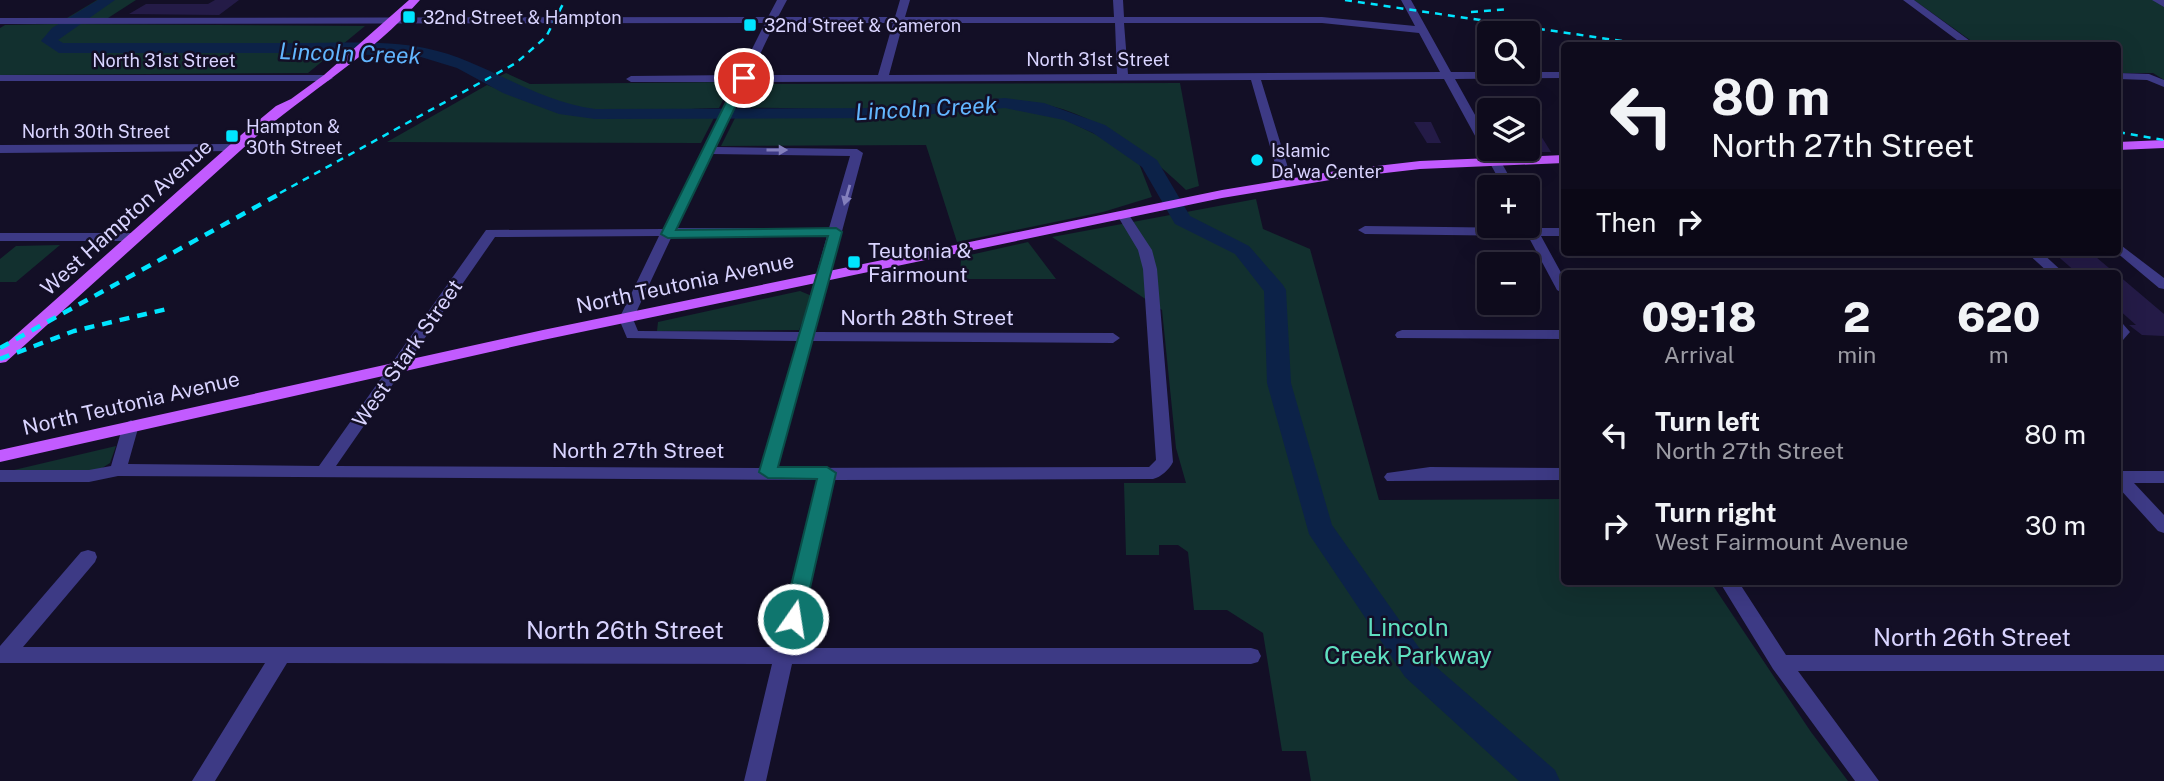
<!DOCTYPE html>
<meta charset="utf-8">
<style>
:root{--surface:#0e0b1c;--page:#1c1929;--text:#f1f3f6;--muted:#9b9ba3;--line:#2e2b3b}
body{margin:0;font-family:"Public Sans",sans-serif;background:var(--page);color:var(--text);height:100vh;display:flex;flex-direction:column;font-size:26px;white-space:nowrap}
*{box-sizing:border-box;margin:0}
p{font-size:23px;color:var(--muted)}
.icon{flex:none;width:38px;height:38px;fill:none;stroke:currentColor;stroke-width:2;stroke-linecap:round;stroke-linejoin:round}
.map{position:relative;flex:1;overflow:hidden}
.details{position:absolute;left:1561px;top:270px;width:560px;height:315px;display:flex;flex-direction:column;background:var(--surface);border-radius:7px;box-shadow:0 7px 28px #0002,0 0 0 2px var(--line)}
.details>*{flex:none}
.hud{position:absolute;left:1561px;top:42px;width:560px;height:214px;border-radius:7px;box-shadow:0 7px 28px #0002,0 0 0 2px var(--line);background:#0e0b1c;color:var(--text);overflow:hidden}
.fabs{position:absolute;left:1477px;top:21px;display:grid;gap:14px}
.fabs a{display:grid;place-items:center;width:63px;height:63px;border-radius:7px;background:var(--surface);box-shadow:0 7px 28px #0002,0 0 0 2px var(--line);font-size:35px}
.pin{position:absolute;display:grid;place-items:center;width:60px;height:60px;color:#fff;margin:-30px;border:4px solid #fff;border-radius:50%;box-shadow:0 2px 7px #0007}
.me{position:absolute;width:77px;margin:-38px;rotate:13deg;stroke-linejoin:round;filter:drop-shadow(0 0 5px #0008)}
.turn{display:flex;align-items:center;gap:24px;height:147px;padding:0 35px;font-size:32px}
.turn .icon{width:91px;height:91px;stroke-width:2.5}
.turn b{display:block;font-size:49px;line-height:60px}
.then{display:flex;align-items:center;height:66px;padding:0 35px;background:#0003;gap:14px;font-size:26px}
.eta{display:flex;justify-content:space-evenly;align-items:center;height:119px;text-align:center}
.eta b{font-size:42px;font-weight:800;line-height:49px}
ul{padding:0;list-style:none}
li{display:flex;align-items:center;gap:21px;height:91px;padding:0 35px}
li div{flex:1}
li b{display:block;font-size:26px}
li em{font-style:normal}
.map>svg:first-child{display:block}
</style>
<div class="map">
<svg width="2164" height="781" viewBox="0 0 2164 781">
<rect width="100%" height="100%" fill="#130f26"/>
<path fill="#12302f" d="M97,0h39l-28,18h-41z
M1914,0h239l11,6v74l-11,-7h-35v-27l-141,-1z
M59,24l306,2 -57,47 -308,2v-47l5,-3z
M506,73l24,11 202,-2 -13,26c-51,1 -107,9 -157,-2 -22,-5 -44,-18 -64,-29z
M1180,83l19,103 -13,4c-50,-48 -110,-90 -181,-90 -43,-1 -86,6 -128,8 -44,3 -89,-1 -133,0l11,-24z
M487,85l66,26 23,5 140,-2 -15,29 -314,-1z
M999,107l50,5 54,26 35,23 14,36 -49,15 -146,30 -31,-97 -205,1 15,-30 154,-1z
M1256,199l7,30 47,20 69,251 185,-1v82h146l101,151 37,49h-537l-5,-30h-24l-19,-118 -36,-23h-33l-6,-58 -10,-7h-19v10h-33l-2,-72h62l-10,-35 -14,-138 -110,-73z
M1028,242l28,37h-96l1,-22z
M60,245l-44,37h-16v-23l16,-13z
M800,291l12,5 -13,34 -142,1 1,-9z
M116,446l-6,17 -11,7h-85z"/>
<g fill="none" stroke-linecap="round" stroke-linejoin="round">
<path fill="#0c2248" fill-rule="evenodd" d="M98,0h17l-57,40 5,3c76,0 153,0 229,0 39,0 96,-3 133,5 60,12 105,52 170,61l289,-1 121,-10 39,5 61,22 52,35 33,56 59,30 34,39 3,5 5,93 41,142 95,134 128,111 5,11h-41l-114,-104 -96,-143 -42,-151 -3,-92 -29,-37 -60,-30 -33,-57 -49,-34 -29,-13 -59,-12 -121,10 -289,1 -36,-5 -56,-21 -46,-25 -36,-11 -98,-4h-264l-18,-12 11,-13z"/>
</g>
<path fill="#241b47" d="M215,0h24l-20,15 -90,-1 17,-10h62z
M1528,115l23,37h-23z
M1414,122h17l10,21h-14z
M2053,252h37l25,21h-38z
M2118,275l46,39v22l-22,-1 -13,-10h7l-18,-16z"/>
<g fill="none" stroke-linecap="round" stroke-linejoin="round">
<path fill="#3d3a85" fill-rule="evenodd" d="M777,0h10l-9,17h117l5,-17h10l-5,17h209l-1,-17h10l1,17h198l93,9 -14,-26h10l40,72h113v6l-109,1 34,61v9h5l21,38h-12l-59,-108 -183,1 28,91 6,10 -6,4 -4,-1 -8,-13 -26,-91 -504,2 -31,65 141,2 6,4 -48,179 298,1 7,5 -7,5 -301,-2 -34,127 371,-1 7,-7 -13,-191 -5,-19 -21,-35 1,-3h10l1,3 23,35 5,19 16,193c-4,8 -12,15 -20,17l-319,1 -38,168h455l7,2 3,6 -3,6 -7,2h-459l-26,117h-22l28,-117 -485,-1 -72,118h-23l73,-118h-265v-17l81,-94 7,-2 7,2 2,5 -2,5 -72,85h753l41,-167 -699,-4 -29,6h-89v-12h89l22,-4 12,-41 8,-5 8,5 -11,39 191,2 167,-236 177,-1 73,-147h-105l-5,-3 5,-3 108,-1 26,-52 -765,1v-6l768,-1zM775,23h118l-15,52h-128zM903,23h212l2,51 -228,1zM1124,23h198l97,10 21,39 -312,2zM712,154l138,2 -21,72h-153zM659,236l-40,83 8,19 170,3 -36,127 -425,-2 159,-229zM672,236h155l-27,96 -162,-1 -5,-12z
M1903,0h11l63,46h-12z
M2152,0h12v7z
M2118,73l31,1 15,6v7l-17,-7 -29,-1z
M0,75h328l5,3 -5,3h-328z
M234,144l6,4 -2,3 -238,2v-8z
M1528,221l6,1 3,6h27v8h-23l23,42v16l-7,-4 -29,-54 -163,-2 -7,-4 7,-4 159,2 -1,-2h5z
M0,233h135l7,4 -7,4h-135z
M2118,243l46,35v11l-5,-1 -43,-36z
M2026,252h15l23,21h-15z
M2118,323l5,1 7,8 -7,8 -5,2z
M1402,330h162v9l-167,-1 -2,-3 2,-3z
M1430,467l134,1v12l-177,1 -3,-4 3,-4z
M2118,471h46v12h-30l30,32v18l-6,-2 -40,-44z
M1719,581h19l48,74h378v16h-366l81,110h-24l-82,-112z"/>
<path fill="#c25bff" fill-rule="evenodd" d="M409,0h11c-49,56 -114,93 -169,141l-245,221 -6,1v-14l241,-214 35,-29 15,-7 33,-24z
M2164,140v8l-46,2v-8z
M1564,155v8l-144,6 -78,9 -120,20 -679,142 -543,122v-12l543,-120 679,-140 120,-20 78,-9z"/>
<path stroke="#00e5ff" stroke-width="2.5" stroke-dasharray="7 6" stroke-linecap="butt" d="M1345,0l310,46
M1471,12l38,-3
M1647,42l193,3
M2118,132l46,8
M280,193l236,-130 30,-26 19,-37"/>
<path stroke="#00e5ff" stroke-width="4.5" stroke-dasharray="10 8" stroke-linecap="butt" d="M0,348l283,-156
M0,359l74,-28 97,-23"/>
</g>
<defs><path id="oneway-solid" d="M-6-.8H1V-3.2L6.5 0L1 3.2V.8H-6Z" transform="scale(1.75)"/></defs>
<g fill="#837fbc">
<use href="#oneway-solid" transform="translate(777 150)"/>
<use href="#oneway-solid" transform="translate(847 195) rotate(106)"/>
</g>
<path fill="#0f766e" stroke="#0a4d48" stroke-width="2" d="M744,74l5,4 -73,152 160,-2 6,4 -64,235h49l9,6 -33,146 -3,6h-14l-3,-6 34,-140 -49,-1 -9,-6 69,-236 -160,2 -7,-4 77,-156z"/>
<g fill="#00e5ff" stroke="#130f26" stroke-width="2.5">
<rect x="402" y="10" width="14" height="14" rx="3.5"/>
<rect x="743" y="18" width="14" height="14" rx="3.5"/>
<rect x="225" y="129" width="14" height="14" rx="3.5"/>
<circle cx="1257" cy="160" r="7"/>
<rect x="847" y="255" width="14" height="14" rx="3.5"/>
</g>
<g text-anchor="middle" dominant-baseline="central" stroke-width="5" stroke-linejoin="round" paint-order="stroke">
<g font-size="18" fill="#d9d4ff" stroke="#130f26" text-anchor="start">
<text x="423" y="17">32nd Street &amp; Hampton</text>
<text x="764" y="25">32nd Street &amp; Cameron</text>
<text x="246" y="126">Hampton &amp;<tspan x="246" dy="21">30th Street</tspan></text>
<text x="1271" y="150">Islamic<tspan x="1271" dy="21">Da'wa Center</tspan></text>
</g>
<g font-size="18" fill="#d9d4ff" stroke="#130f26">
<text x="1098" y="59">North 31st Street</text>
<text x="164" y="60">North 31st Street</text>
<text x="96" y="131">North 30th Street</text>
</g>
<g font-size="21" fill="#d9d4ff" stroke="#130f26">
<text transform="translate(126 217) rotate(-42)">West Hampton Avenue</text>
<text transform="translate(685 283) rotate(-12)">North Teutonia Avenue</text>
<text x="927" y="317">North 28th Street</text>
<text transform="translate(407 353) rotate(-55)">West Stark Street</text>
<text transform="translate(131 403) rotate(-13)">North Teutonia Avenue</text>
<text x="638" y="450">North 27th Street</text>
</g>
<g font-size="21" fill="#d9d4ff" stroke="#130f26" text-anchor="start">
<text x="868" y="250">Teutonia &amp;<tspan x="868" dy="24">Fairmount</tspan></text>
</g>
<g font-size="23" font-style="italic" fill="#62b6ff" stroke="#130f26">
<text transform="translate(350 53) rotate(2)">Lincoln Creek</text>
<text transform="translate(926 108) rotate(-3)">Lincoln Creek</text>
</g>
<g font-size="24" fill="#5fe0c0" stroke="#130f26">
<text x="1408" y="627">Lincoln<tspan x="1408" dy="28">Creek Parkway</tspan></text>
</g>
<g font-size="24" fill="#d9d4ff" stroke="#130f26">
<text x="625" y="630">North 26th Street</text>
<text x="1972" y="637">North 26th Street</text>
</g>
</g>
</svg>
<div class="fabs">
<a><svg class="icon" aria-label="search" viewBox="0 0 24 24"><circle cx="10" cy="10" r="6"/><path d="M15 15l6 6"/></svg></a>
<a><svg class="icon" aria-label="layers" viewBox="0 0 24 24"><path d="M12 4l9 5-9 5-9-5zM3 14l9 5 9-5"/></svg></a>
<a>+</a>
<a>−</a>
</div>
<div class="pin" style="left:744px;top:78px;background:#d93025"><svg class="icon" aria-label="arrive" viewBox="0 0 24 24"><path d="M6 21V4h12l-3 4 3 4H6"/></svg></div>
<svg class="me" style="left:793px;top:619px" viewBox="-20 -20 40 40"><circle r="17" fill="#0f766e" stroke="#fff" stroke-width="3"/><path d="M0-11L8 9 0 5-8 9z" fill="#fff"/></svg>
<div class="hud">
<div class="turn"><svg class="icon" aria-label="left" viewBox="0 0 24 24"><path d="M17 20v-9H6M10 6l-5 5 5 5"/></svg><div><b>80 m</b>North 27th Street</div></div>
<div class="then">Then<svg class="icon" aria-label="right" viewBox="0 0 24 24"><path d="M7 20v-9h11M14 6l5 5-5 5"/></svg></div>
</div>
<section class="details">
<div class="eta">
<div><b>09:18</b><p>Arrival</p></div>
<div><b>2</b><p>min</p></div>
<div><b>620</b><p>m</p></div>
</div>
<ul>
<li><svg class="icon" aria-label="left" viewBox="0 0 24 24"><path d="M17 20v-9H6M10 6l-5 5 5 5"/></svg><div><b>Turn left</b><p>North 27th Street</p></div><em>80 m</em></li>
<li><svg class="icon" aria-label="right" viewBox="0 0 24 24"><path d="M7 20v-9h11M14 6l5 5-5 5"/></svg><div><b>Turn right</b><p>West Fairmount Avenue</p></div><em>30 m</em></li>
</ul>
</section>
</div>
